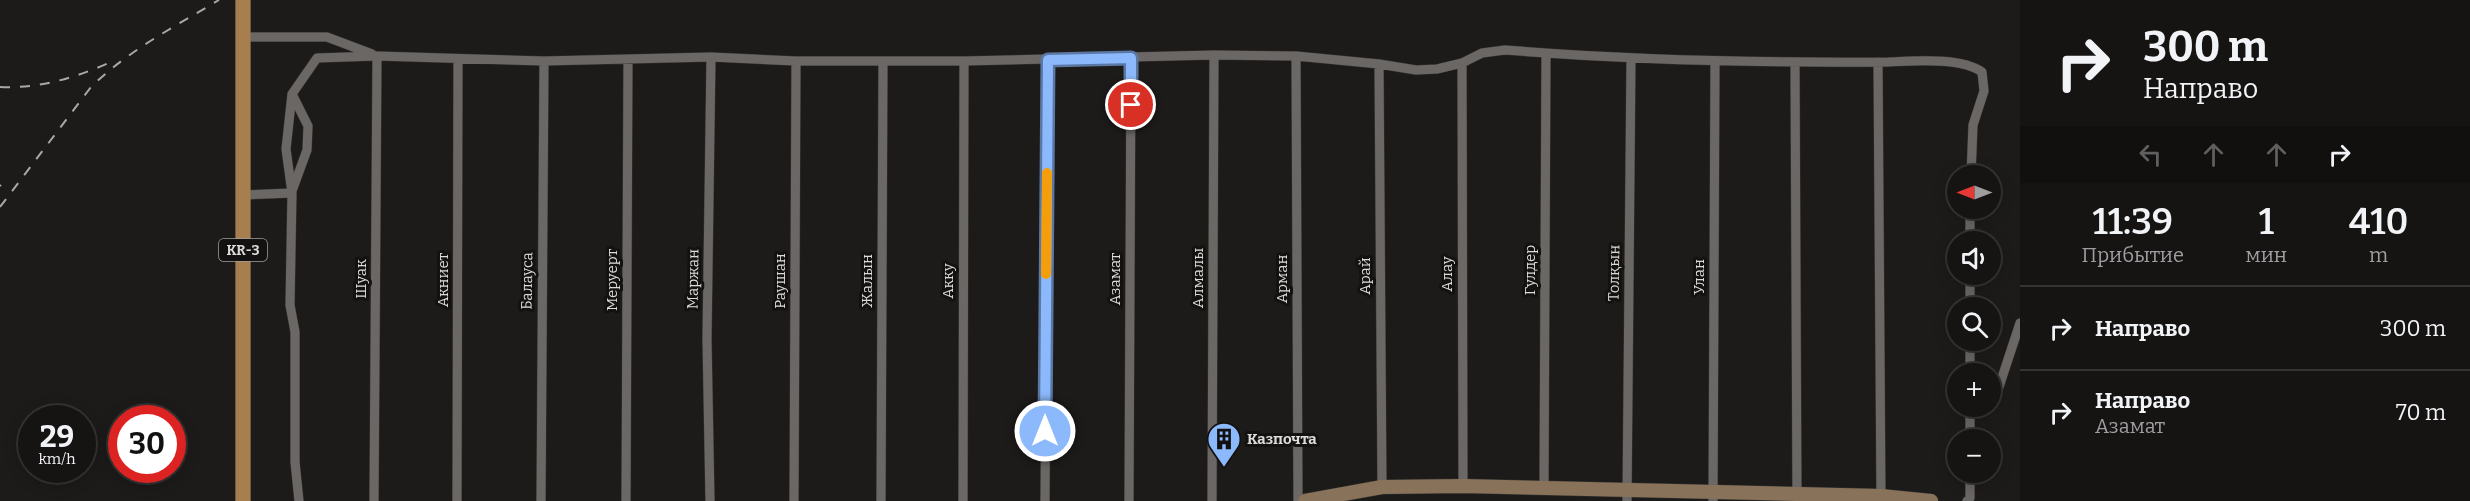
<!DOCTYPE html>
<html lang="ru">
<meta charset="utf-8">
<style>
:root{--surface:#161413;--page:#232121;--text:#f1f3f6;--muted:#9e9ea0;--line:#353333}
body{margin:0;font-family:Bitter,serif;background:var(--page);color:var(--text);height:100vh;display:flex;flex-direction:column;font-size:22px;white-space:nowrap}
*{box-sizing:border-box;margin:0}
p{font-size:20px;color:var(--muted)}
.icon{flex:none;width:33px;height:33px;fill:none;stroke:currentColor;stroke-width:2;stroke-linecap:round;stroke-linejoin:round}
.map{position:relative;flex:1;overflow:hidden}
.drawer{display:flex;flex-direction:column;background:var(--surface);width:450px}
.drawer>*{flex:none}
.banner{background:#161413;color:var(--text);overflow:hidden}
.needle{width:39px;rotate:270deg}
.fabs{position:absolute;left:1947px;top:165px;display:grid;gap:12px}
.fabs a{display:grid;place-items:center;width:54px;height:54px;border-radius:50%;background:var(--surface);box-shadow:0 3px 15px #0003,0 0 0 2px var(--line);font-size:30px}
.speed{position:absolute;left:18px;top:405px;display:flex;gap:12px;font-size:30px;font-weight:700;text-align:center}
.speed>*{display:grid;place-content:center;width:78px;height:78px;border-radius:50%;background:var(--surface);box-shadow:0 3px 15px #0003,0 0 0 2px var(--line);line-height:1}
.speed small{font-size:15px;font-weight:400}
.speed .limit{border:9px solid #d22;background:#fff;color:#111}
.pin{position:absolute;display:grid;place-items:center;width:51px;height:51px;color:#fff;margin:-26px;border:3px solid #fff;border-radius:50%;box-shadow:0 2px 6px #0007}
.me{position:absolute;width:66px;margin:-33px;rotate:0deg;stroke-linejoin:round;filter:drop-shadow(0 0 4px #0008)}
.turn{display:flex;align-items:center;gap:21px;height:126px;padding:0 24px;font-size:27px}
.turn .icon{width:78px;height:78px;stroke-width:2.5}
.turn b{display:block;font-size:42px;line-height:51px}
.lanes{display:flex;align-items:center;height:57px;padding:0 24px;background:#0003;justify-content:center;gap:30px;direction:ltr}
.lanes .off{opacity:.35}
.eta{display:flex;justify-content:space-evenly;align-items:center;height:102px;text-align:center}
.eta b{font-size:36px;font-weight:600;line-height:42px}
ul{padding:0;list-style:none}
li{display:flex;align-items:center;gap:18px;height:84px;padding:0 24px;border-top:2px solid var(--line)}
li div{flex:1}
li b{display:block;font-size:22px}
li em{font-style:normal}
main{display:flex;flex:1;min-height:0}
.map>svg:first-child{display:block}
</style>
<main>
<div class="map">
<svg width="2020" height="501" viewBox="0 0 2020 501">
<rect width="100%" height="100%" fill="#1d1b19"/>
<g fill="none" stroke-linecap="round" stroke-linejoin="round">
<g stroke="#363534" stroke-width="10">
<path id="street" d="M244,37h83l45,17
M1296,56l2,445
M1878,62l3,439
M1462,63l1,423
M1795,63l2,438
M1379,64l3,423
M292,94l16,32 -1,24 -15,41
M292,193l-6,-44 6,-55 25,-36 60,-2 167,5 167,-4 85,4h168l250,-6 82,1 83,8 37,6 21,-1 25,-6 20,-10 23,-3c128,10 255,13 383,12 26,-1 73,-5 94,10l2,19 -11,34 -2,51
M243,195l49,-2 -2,112 5,27v130l4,39
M1970,242v-34
M1970,308v-34
M1970,374v-34
M1994,402l26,-79
M1970,440v-34
M1544,486l2,-433
M374,501l3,-445
M457,501l1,-442
M541,501l3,-440
M626,501l2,-442
M710,501l-3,-162 4,-282
M794,501l2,-440
M881,501l2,-440
M963,501l1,-440
M1045,501l3,-441
M1129,501l2,-443
M1212,501l2,-446
M1627,501l4,-443
M1713,501l2,-439
M1967,501l3,-3v-26"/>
</g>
<g stroke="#363534" stroke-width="15">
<path id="secondary" d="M1305,501l77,-14 81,-1 418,10 50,5"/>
</g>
<g stroke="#363534" stroke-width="16">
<path id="primary" d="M243,501v-501"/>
</g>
<use href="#street" stroke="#6a6765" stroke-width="9"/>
<use href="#secondary" stroke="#887259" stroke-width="14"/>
<use href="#primary" stroke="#a77e4d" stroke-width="15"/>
<path stroke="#aaa8a7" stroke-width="2" stroke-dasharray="10 10" stroke-linecap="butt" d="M0,87c39,2 78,-10 113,-26
M0,186l1,-1
M0,207l91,-120c38,-37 83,-60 128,-87"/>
</g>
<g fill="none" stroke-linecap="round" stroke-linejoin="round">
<g stroke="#5b78a4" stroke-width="15">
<path id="route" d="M1045,431l3,-371 83,-2v47"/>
</g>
<use href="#route" stroke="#8cb9fc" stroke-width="10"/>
<path stroke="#f59e0b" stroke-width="10" d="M1046,274l1,-101"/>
</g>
<defs>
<g id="building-pin" transform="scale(1.725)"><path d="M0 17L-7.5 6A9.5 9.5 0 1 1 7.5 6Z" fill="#8cb9fc" stroke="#141210"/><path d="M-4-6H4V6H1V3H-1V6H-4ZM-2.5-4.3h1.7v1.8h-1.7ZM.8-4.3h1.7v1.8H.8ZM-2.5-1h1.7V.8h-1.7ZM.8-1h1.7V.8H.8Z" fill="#111"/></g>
</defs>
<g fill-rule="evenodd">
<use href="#building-pin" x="1224" y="439"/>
</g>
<g text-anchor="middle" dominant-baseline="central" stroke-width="6" stroke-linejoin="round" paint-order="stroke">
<rect fill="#141210" stroke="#a19f9e" stroke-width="1.5" x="219" y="239" width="48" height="22" rx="4.5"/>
<g font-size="14" font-weight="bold" fill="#dedcdb">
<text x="243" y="250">KR-3</text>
</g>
<g font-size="15" fill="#dedcdb" stroke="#141210">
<text transform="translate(1530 270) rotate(-90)">Гулдер</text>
<text transform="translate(1614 273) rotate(-89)">Толқын</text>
<text transform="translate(1447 274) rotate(-90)">Алау</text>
<text transform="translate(1365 276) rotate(-90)">Арай</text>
<text transform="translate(1699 277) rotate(-90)">Улан</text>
<text transform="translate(1198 278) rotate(-90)">Алмалы</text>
<text transform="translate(361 279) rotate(-90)">Шуак</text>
<text transform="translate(693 279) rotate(-89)">Маржан</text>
<text transform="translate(1115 279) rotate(-90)">Азамат</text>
<text transform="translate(1282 279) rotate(-90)">Арман</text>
<text transform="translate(443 280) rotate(-90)">Акниет</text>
<text transform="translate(612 280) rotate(-90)">Меруерт</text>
<text transform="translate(527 281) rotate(-89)">Балауса</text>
<text transform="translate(780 281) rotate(-90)">Раушан</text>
<text transform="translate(867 281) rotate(-90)">Жалын</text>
<text transform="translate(948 281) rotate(-90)">Акку</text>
</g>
<g font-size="15" font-weight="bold" fill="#dedcdb" stroke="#141210" text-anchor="start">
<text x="1247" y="439">Казпочта</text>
</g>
</g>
</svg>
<div class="fabs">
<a><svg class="needle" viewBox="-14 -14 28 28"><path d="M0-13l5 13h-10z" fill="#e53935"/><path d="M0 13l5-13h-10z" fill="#9e9ea0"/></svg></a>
<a><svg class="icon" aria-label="sound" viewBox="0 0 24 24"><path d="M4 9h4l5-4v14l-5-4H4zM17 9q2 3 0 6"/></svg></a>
<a><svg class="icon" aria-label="search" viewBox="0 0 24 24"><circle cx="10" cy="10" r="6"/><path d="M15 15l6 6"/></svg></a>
<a>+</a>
<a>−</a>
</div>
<div class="speed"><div>29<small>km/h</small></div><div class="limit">30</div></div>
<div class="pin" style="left:1131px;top:105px;background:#d93025"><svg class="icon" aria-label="arrive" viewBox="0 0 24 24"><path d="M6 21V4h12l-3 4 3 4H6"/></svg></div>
<svg class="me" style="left:1045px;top:431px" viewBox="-20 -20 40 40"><circle r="17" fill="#8cb9fc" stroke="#fff" stroke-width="3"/><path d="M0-11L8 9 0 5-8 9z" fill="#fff"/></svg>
</div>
<section class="drawer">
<div class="banner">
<div class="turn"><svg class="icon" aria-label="right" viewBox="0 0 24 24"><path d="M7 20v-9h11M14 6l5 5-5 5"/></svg><div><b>300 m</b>Направо</div></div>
<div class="lanes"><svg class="icon off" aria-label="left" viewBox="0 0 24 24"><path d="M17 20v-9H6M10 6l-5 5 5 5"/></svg><svg class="icon off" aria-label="ahead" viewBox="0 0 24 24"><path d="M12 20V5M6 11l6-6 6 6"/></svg><svg class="icon off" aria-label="ahead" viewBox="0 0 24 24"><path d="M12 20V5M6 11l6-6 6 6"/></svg><svg class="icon" aria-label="right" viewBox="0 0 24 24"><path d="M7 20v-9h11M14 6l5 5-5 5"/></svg></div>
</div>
<div class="eta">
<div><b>11:39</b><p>Прибытие</p></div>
<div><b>1</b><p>мин</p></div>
<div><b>410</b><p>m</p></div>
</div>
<ul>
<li><svg class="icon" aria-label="right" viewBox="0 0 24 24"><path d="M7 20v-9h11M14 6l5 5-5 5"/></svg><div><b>Направо</b></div><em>300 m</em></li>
<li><svg class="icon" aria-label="right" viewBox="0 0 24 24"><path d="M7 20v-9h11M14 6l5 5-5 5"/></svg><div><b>Направо</b><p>Азамат</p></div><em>70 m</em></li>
</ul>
</section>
</main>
